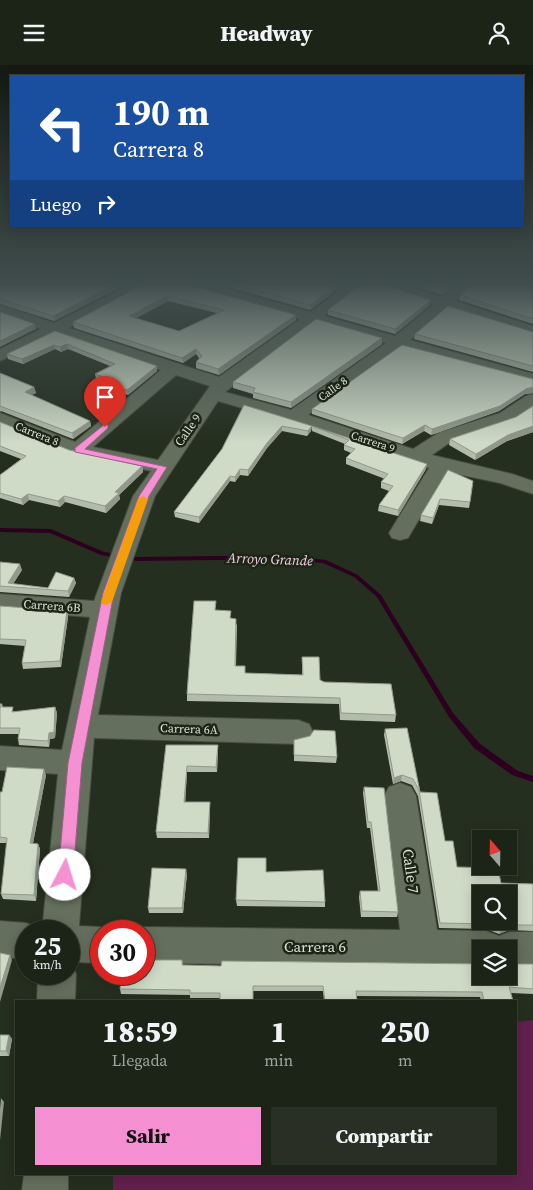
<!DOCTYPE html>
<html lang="es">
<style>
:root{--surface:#1c2317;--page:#292f24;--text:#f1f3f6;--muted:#a0a4a1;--line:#3a4036;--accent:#f591d2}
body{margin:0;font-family:"Source Serif 4",serif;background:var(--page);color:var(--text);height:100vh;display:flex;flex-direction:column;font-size:19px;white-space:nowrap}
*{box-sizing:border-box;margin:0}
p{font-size:16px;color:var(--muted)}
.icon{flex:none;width:28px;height:28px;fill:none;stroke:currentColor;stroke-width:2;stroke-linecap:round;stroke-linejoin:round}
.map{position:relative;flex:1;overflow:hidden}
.details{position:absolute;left:15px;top:935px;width:502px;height:175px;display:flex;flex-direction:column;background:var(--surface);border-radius:0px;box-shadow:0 2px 12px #0003,0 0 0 1px var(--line)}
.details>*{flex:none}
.guide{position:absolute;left:10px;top:10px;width:514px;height:152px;border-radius:0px;box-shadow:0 2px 12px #0003,0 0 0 1px var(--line);background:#1a4fa0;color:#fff;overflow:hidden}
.needle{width:32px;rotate:340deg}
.fabs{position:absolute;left:472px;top:765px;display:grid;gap:10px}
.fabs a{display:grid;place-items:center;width:45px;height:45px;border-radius:0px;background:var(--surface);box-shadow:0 2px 12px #0003,0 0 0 1px var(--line);font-size:25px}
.speed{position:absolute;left:15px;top:855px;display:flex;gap:10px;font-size:25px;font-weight:700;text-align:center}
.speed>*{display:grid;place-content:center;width:65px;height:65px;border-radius:50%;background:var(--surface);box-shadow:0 2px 12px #0003,0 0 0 1px var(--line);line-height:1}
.speed small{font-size:12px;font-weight:400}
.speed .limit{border:8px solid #d22;background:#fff;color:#111}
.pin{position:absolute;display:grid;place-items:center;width:42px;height:42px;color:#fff;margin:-51px -21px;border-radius:50% 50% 50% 0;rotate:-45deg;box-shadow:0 0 5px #0007}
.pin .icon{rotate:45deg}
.me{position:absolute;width:55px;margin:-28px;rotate:5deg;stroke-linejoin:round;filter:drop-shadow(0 0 4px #0008)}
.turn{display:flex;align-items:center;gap:18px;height:105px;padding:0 20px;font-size:22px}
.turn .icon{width:65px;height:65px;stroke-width:2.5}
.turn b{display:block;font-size:35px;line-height:42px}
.then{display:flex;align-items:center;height:48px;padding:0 20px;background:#0003;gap:10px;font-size:19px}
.eta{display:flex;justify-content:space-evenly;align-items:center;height:85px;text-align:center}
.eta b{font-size:30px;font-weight:800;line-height:35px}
.primary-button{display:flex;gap:10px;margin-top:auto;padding:10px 20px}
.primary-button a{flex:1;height:58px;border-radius:0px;background:var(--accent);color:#111;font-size:20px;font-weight:800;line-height:58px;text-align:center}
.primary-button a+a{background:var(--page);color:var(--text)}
header{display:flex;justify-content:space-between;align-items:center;height:65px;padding:0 20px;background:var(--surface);font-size:22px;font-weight:800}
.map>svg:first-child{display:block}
</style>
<header><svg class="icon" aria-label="menu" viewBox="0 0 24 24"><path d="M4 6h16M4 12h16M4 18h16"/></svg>Headway<svg class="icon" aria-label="person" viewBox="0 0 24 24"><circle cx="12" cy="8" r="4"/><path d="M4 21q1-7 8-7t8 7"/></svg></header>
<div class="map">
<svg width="533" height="1125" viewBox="0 0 533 1125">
<rect width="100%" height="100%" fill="#252f1f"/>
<path fill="#62204e" d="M533,955v170h-420v-16h403v-152z"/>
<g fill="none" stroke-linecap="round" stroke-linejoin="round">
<path fill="#2d0020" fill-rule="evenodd" d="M0,463l51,1 53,23 33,5 148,-2 41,5 32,15 23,20 72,118 27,31 38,27 15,5v6l-21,-7 -38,-27 -25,-31 -72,-120 -23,-20 -31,-14 -38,-4 -148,2 -36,-6 -51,-22 -50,-1z"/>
<g stroke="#434b3e" stroke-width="2">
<path id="minor" d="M130,220h19l-80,43 150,49 81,-58 -111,-31 -2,-3h25l98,27 37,-27h17l-40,31 71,20 39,-32 -51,-16 -2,-3h23l38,12 15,-12h16l-18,16 78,25v10l-86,-27 -37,31 123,34v10l-132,-36 -93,67 105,34 25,-16 62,-20 26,-17 7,-2v14l-19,13 -62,20 -20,14 80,19 21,7v13l-33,-11 -53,-11 -39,66 -8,2 -8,-2 -3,-5 40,-65 -142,-47 -69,-20 -63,95 -34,97 -23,122 200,5 11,4 4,8 -4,8 -11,4 -204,-6 -15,188 22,1 11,4h-11v32l-30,-1 5,12 -1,27h-38l1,-27h31v-43h-27l16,-157 -58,-4v-24l62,4 28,-133 -90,-7v-16l94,7 39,-105 18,-25 -80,-17 -71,-28v-13l75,29 86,-72 -105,-36 -56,27v-12l41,-20 -41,-14v-10l54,18zM315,258l71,20 -95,67 -66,-18zM176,310l34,11 -52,74 -65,-13z
M400,718l11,4 5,9 21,134 49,1 13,5 10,-4h24v36h-24v-19h-28v18l-337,-4v-32h-11l11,-4 256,3 -16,-134 5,-9z
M0,856l26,2 13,5 1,3h-14v28l-26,-2z
M24,1109h44v16h-46z"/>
</g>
<use href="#minor" fill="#646f5d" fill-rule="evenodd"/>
</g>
<path fill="#b2bcab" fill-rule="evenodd" d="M0,220h125l-71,36 -54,-17z
M142,220l154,35 -77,55 -23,-7v-6l3,-4 -3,-4 -13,9 -109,-35 -1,-6zM168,236l49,12 -38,18 -44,-13z
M221,220h122l-33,25z
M412,220h41l-11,10z
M533,220v39l-74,-24 1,-5z
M430,240l-35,29 -67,-19v-5z
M55,266l102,40 -29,24 -19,-6v-5l-13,-5 -1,-5 15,-8 -42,-17 -7,3 -6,-3 -32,15 -15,-5 -1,-5z
M533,267v40l-119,-33 1,-5z
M382,279l-91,64 -38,-10v-4l-20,-6v-6z
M0,308l34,14 2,6 -5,2 59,26 1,5 -18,13 -72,-28 -1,1z
M533,314v14l-8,1 -26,17 -68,24 -7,-4 -22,13 -90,-30v-5z
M244,340l67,26 -4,5 -25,-5 -15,17 -19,28 -8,-1 -5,7 -5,-1 -31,42 -24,-6 -1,-5 48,-63z
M533,341v26l-26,9 -32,19 -26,-15 1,-6 66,-22z
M0,357l69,28 73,16 1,6 -24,23 1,4 -14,14 -41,-11 -5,5 -31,-7 -6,5 -23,-7v-23l21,-16 -21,-8z
M312,361l114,43 -28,47 -20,-5 1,-6 10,-14 -8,-3v-6l4,-3 -39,-15v-6l5,-5 -7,-3v-5l1,-1 -33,-13z
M448,405l22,32 -1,6 -30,-3 -7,19 -12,-3 1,-6z
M0,497l22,8 -9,14 35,4 26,-10 2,5 -7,14 -69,-5z
M0,541l67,5 1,6 -7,50 -38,2 -1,-6 3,-17 -25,-2z
M216,545l15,8 6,7 -1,41 9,7 57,2v-18l18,23 76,35 -1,7 -55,-2 -1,-16 -152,-3v-7z
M0,639h2l1,3 12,5 40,-5 2,6 -2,25 -5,1 -1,8 -30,-2 -1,-6 1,-5h-19z
M407,663l13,64 25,49 12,26 44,16 32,1v47l-24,-1 -10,4 -13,-5 -47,-1 -21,-132 -6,-11 -11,-4 -8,3 -9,-49 1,-6z
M294,675l43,17 -1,6 -42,-2z
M166,680h52l-1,27h-30l-2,30h25l-1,36h-52l-1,-6z
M46,710l-13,68 5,1 2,5 -4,52 -33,-2 -2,-5 6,-51h-7v-51h2z
M364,722l34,125 -1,5h-36l-2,-20 1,-6h18l-8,-63h-3l-4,-35z
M266,807l59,30v5l-88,-1 -1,-6z
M187,809l-4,39h-34l-1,-5z
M485,881h24l1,18h23v30l-22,-1 2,8h-32l-1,-4 -123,-1v5h-33l-1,-10h-70v10h-33v-3h-30v-3l-69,-1 -1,-5 2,-15h22v-14h38l1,5 38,1 1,-5 259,3v12h28v-27h-25z
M0,970h9l3,4 -3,17h-9z"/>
<path fill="#91998b" d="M114,220h11l-71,36 -1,-5z
M337,220h6l-33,25v-5z
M448,220h5l-11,10v-5z
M167,231l1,5 -39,21v-6z
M431,235l-1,5 -35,29v-5z
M296,250v5l-77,55 -1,-6z
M35,259l1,5 -36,18v-6z
M382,273v6l-91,64v-6z
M67,279l1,5 -7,3 -1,-5z
M54,280l1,4 -32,15 -1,-5z
M196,284v5l-13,9 -1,-5z
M157,301v5l-29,24 -1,-5z
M34,322l2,6 -10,5 -1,-6z
M533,322v6l-8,1 -26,17 -68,24 1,-6 94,-40z
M90,356l1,5 -18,13 -1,-6z
M425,360l-1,6 -22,13 1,-6z
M282,361v5l-15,17 -19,28v-6l19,-27z
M312,361l-1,5 -4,5 1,-5z
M533,361v6l-26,9 -32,19 1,-6 32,-19z
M427,399l-1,5 -28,47v-6z
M142,401l1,6 -24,23 1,4 -14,14 -1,-7 10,-14z
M240,404v6l-5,7v-5z
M230,411v5l-31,42v-6z
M28,429l1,6 -6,5 -2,-6z
M64,431l1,6 -5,5 -2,-6z
M440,434l-1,6 -7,19 1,-6z
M20,499l2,6 -11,17 -3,-4z
M74,513l2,5 -7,14 -1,-6z
M67,546l1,6 -7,50 -1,-6z
M55,642l2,6 -2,25 -5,1 -1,8 -1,-6 1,-8z
M218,680v6l-1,21 -1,-5z
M187,701v6l-2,36 -1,-6z
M44,704l2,6 -14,74 -2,-6z
M402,710l-1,6 -8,3 1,-6z
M210,737v6l-1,30 -1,-5z
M38,779l2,5 -4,52 -2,-6z
M186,804l1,5 -4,39 -1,-5z
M511,860l-2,5 -10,4 2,-5z
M10,890l2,5 -12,42v-14z
M9,970l3,4 -3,17 -3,-5z
M1,1033l3,4 -4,38v-31z"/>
<path fill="#cfdbc7" stroke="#91998b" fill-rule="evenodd" d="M0,220h114l-61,31 -53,-17z
M142,220h48l106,30 -78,54 -22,-7 6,-6 -6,-7 -14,9 -109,-36zM167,231l57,14 -45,21 -50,-15z
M239,220h98l-27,20z
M360,220h25l46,15 -36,29 -67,-19z
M428,220h20l-6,5z
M471,220h62v34l-73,-24z
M448,241l85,26v34l-118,-32z
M0,247l35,12 -35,17z
M316,254l66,19 -91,64 -38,-10 2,-4 -22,-6z
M55,266l102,35 -30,24 -18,-6 5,-3 -19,-7 20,-10 -48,-20 -7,3 -6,-2 -32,14 -15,-5z
M402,280l131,34v8l-7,2 -26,17 -68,23 -7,-4 -22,13 -91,-29z
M0,308l34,14 -9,5 65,29 -18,12 -72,-27z
M244,340l68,21 -4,5 -26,-5 -15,17 -19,27 -8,-1 -5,8 -5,-1 -31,41 -25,-5 48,-63z
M533,341v20l-25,9 -32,19 -26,-15 66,-22z
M0,357l69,28 73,16 -27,26 4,1 -14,13 -41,-10 -6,5 -30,-7 -7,5 -21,-6v-18l26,-19 -26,-10z
M312,361l115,38 -29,46 -19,-5 14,-19 -12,-4 7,-8 -42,-16 9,-9 -11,-4 5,-5z
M448,405l25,11 -3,21 -30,-3 -7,19 -12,-3z
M0,497l20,2 -12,19 40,5 8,-16 18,6 -6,13 -68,-5z
M194,536h22l-1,9 16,1 -1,7 6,1 -1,47h10v7l58,2 -1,-18h17l1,23 4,2 67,2 5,31 -55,-2 -1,-15 -153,-4z
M0,541l67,5 -7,50 -38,2 4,-23 -26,-1z
M0,639h2l-2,3h13l-1,5 43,-5 -1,25 -5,1 -1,8 -30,-2 2,-11h-20z
M407,663l13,64 17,1 8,48h8l4,26 41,1 3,15 32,1v41h-22l-10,4 -13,-5 -48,-1 -21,-133 -6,-11 -11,-4 -8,3 -9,-49zM481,829h28v27h-28z
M314,665l21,1 2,26 -43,-2v-15l16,-4z
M166,680h52l-2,22 -29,-1 -3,36h26l-2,31 -52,-1z
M7,702l37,2 -14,74 8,1 -4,51 -33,-1 6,-56 -7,-1v-45h2z
M364,722l20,1 14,124 -36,-1 -2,-20h20l-9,-69h-3z
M238,793h28v14l57,-2 2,32 -89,-2z
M152,803l34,1 -4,39h-34z
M485,881h24l1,18h23v25l-24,-2 4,14h-29l-2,-9 -126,-1 1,10h-32l-2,-15h-70v15h-33v-8h-30v-3l-70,-1 2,-15h22v-14h38v5l39,1 1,-5 259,3v12h28v-27h-24z
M0,888l10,2 -10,33z
M0,970h9l-3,16h-6z"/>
<linearGradient id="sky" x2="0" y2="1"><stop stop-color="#141a11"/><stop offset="0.58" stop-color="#404d4d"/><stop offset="1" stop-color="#404d4d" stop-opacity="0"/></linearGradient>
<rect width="533" height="378" fill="url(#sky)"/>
<path fill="#f591d2" stroke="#9f5e88" d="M105,359l3,1v3l-23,21 82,18 -18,29 -35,97 -32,170 -9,112 -3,5 -5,2 -5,-2 -2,-5 10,-112 35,-170 36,-97 18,-27 -82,-17v-4z"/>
<path fill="#f59e0b" d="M143,431l5,3 -36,103 -6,3 -4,-1 -1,-2 37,-103z"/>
<g text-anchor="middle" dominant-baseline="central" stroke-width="5" stroke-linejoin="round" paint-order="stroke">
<g font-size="11" fill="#d9e0d6" stroke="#1c2516">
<text transform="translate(333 324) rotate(-36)">Calle 8</text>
<text transform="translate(37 369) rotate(22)">Carrera 8</text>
<text transform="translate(373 377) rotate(18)">Carrera 9</text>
</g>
<g font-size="12" fill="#d9e0d6" stroke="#1c2516">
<text transform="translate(188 365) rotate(-55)">Calle 9</text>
<text transform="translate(52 541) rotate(4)">Carrera 6B</text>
<text transform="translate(189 664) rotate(2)">Carrera 6A</text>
</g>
<g font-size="14" font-style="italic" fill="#f7cee7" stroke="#1c2516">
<text transform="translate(270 494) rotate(2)">Arroyo Grande</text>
</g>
<g font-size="15" fill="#d9e0d6" stroke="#1c2516">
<text transform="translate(411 806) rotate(82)">Calle 7</text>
<text x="315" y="881">Carrera 6</text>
</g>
</g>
</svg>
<div class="fabs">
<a><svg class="needle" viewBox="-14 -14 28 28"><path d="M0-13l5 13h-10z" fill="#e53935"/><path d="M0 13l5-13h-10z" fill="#a0a4a1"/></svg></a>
<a><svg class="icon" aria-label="search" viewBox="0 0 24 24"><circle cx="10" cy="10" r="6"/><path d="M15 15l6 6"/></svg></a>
<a><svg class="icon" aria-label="layers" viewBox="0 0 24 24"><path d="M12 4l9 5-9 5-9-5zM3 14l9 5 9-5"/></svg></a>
</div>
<div class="speed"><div>25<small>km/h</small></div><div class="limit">30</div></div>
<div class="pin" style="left:105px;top:362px;background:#d93025"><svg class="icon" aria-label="arrive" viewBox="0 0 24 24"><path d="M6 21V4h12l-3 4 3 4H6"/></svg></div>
<svg class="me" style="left:65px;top:810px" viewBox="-20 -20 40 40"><circle r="19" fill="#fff"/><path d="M0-13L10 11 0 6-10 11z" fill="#f591d2"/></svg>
<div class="guide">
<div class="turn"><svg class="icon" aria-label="left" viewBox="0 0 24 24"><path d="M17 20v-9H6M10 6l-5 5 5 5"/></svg><div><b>190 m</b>Carrera 8</div></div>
<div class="then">Luego<svg class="icon" aria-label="right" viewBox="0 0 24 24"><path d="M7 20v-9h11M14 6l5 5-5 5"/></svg></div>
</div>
<section class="details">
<div class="eta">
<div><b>18:59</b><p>Llegada</p></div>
<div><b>1</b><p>min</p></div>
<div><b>250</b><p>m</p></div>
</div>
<div class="primary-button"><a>Salir</a><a>Compartir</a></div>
</section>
</div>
